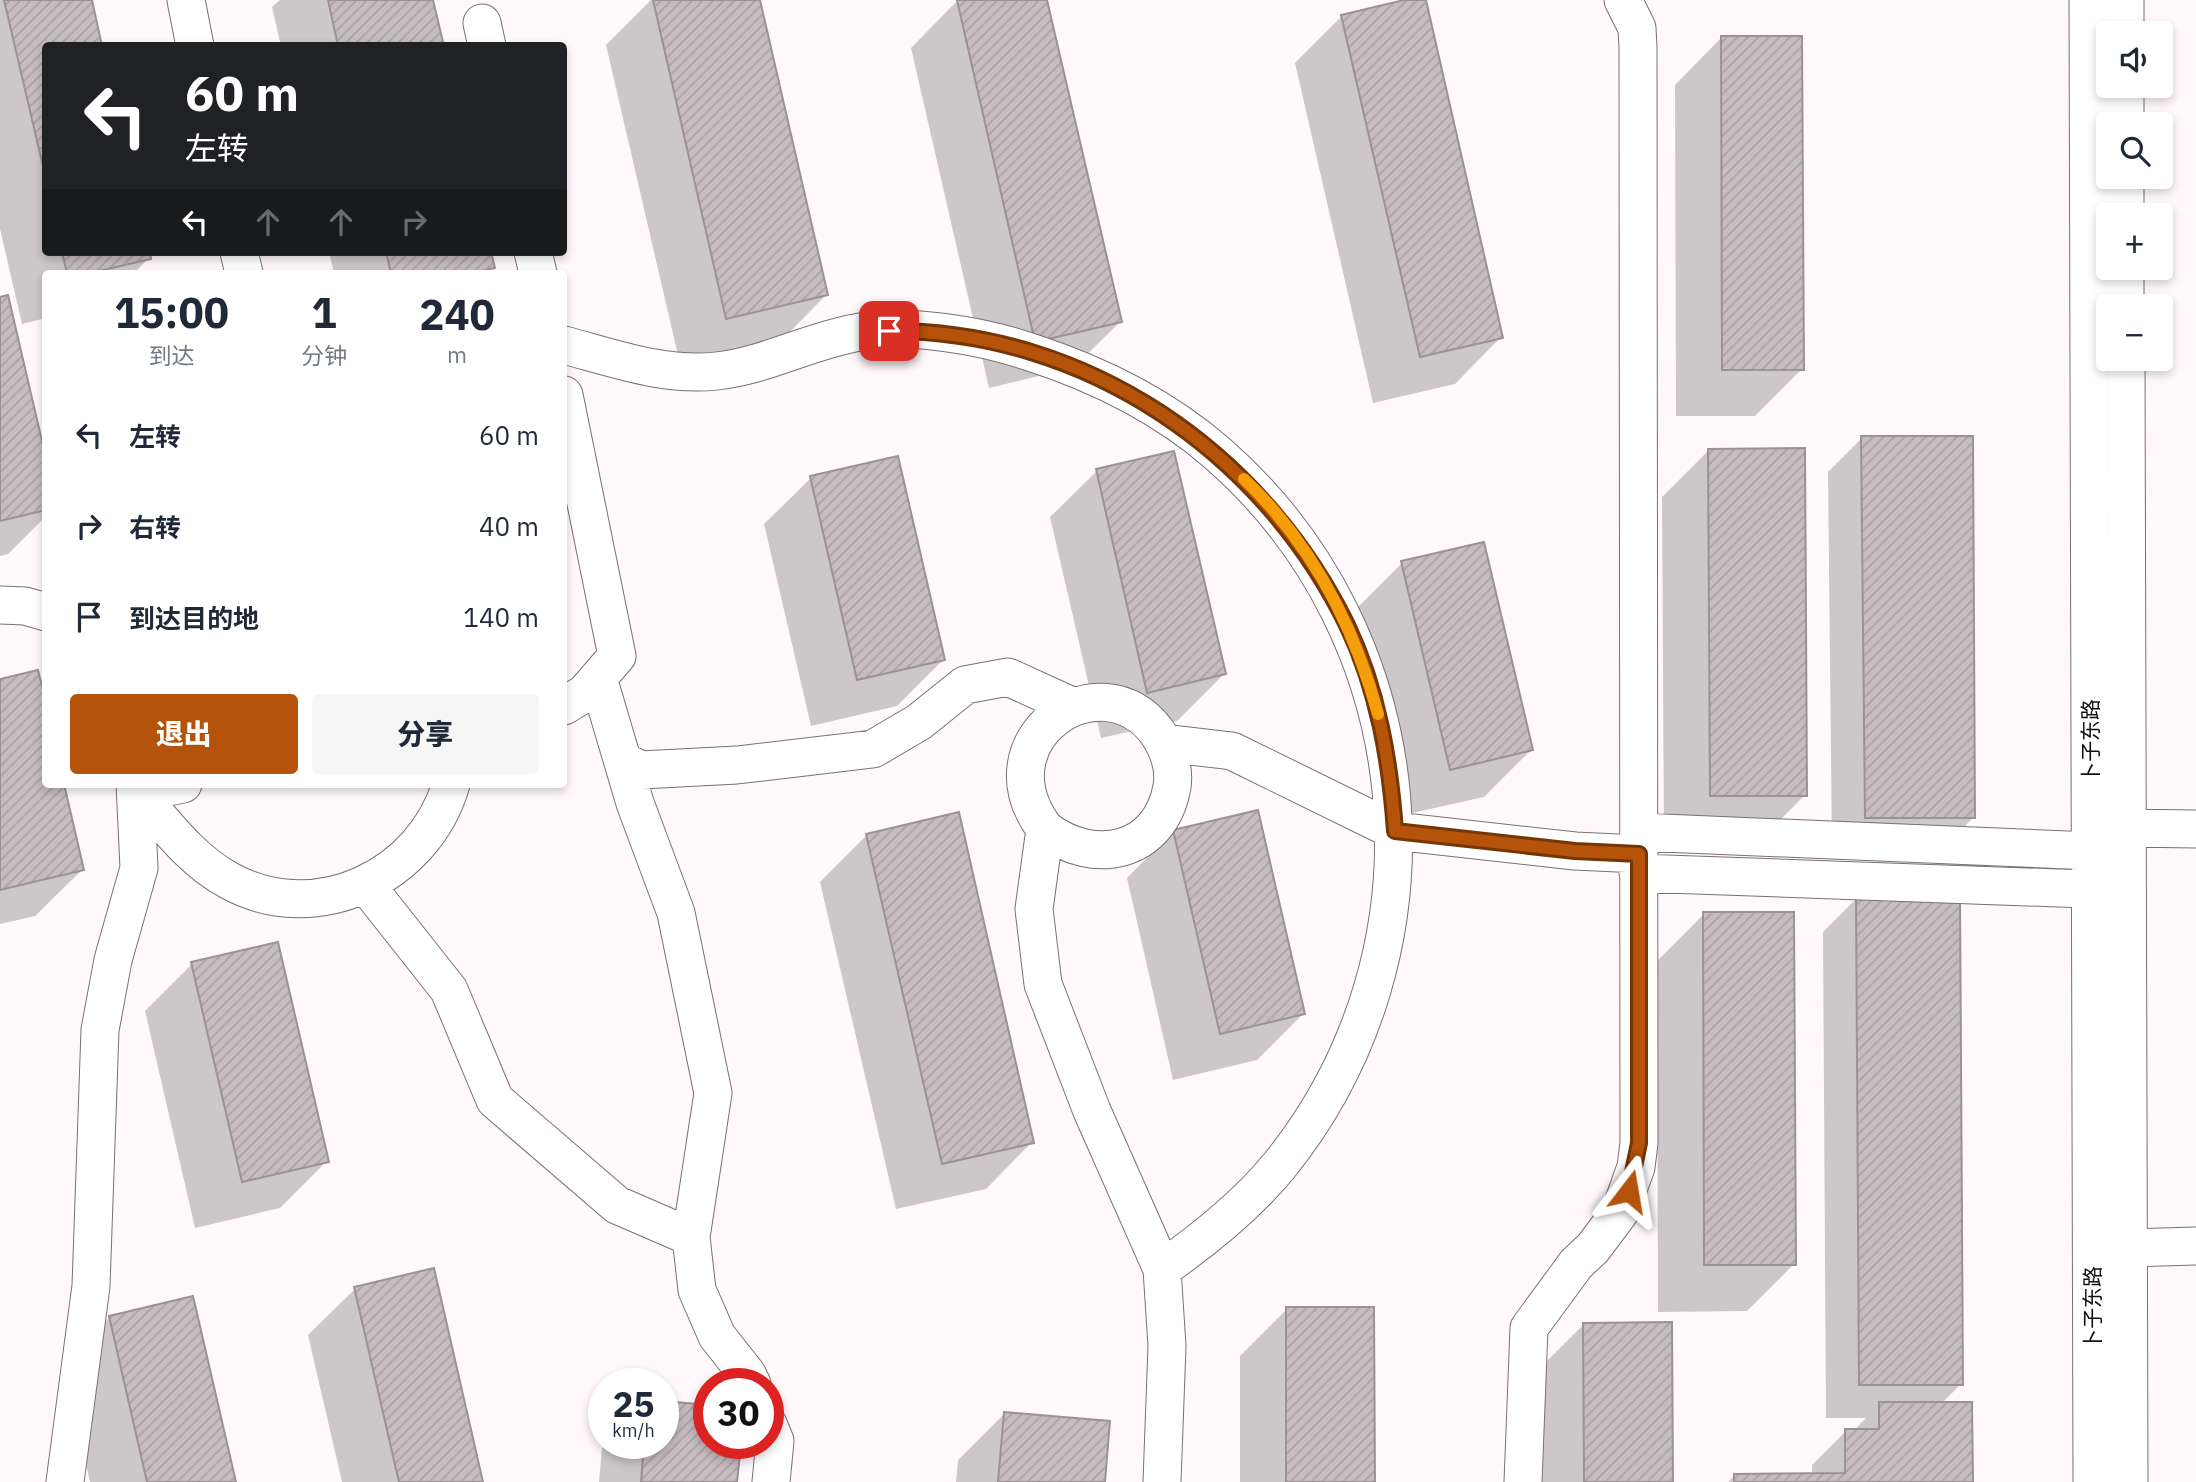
<!DOCTYPE html>
<html lang="zh">
<meta charset="utf-8">
<style>
:root{--surface:#fff;--page:#f6f6f7;--text:#1f2937;--muted:#747a83;--accent:#b45309}
body{margin:0;font-family:"IBM Plex Sans","Noto Sans SC",sans-serif;background:var(--page);color:var(--text);height:100vh;display:flex;flex-direction:column;font-size:26px;white-space:nowrap}
*{box-sizing:border-box;margin:0}
p{font-size:23px;color:var(--muted)}
.icon{flex:none;width:38px;height:38px;fill:none;stroke:currentColor;stroke-width:2;stroke-linecap:round;stroke-linejoin:round}
.map{position:relative;flex:1;overflow:hidden}
.panel{position:absolute;left:42px;top:270px;width:525px;height:518px;display:flex;flex-direction:column;background:var(--surface);border-radius:7px;box-shadow:0 4px 10px #0003}
.panel>*{flex:none}
.banner{position:absolute;left:42px;top:42px;width:525px;height:214px;border-radius:7px;box-shadow:0 4px 10px #0003;background:#202124;color:#fff;overflow:hidden}
.controls{position:absolute;left:2096px;top:21px;display:grid;gap:14px}
.controls a{display:grid;place-items:center;width:77px;height:77px;border-radius:7px;background:var(--surface);box-shadow:0 4px 10px #0003;font-size:35px}
.speed{position:absolute;left:588px;top:1368px;display:flex;gap:14px;font-size:35px;font-weight:700;text-align:center}
.speed>*{display:grid;place-content:center;width:91px;height:91px;border-radius:50%;background:var(--surface);box-shadow:0 4px 10px #0003;line-height:1}
.speed small{font-size:18px;font-weight:400}
.speed .limit{border:10px solid #d22;background:#fff;color:#111}
.pin{position:absolute;display:grid;place-items:center;width:60px;height:60px;color:#fff;margin:-30px;border-radius:14px;box-shadow:0 4px 10px #0006}
.me{position:absolute;width:77px;margin:-38px;rotate:14deg;stroke-linejoin:round;filter:drop-shadow(0 0 5px #0008)}
.turn{display:flex;align-items:center;gap:24px;height:147px;padding:0 28px;font-size:32px}
.turn .icon{width:91px;height:91px;stroke-width:2.5}
.turn b{display:block;font-size:49px;line-height:60px}
.lanes{display:flex;align-items:center;height:66px;padding:0 28px;background:#0003;justify-content:center;gap:35px;direction:ltr}
.lanes .off{opacity:.35}
.eta{display:flex;justify-content:space-evenly;align-items:center;height:119px;text-align:center}
.eta b{font-size:42px;font-weight:800;line-height:49px}
.button{display:flex;gap:14px;margin-top:auto;padding:14px 28px}
.button a{flex:1;height:80px;border-radius:7px;background:var(--accent);color:#fff;font-size:28px;font-weight:800;line-height:80px;text-align:center}
.button a+a{background:var(--page);color:var(--text)}
ul{padding:0;list-style:none}
li{display:flex;align-items:center;gap:21px;height:91px;padding:0 28px}
li div{flex:1}
li b{display:block;font-size:26px}
li em{font-style:normal}
.map>svg:first-child{display:block}
</style>
<div class="map">
<svg width="2196" height="1482" viewBox="0 0 2196 1482">
<defs>
<pattern id="building-hatch" width="6" height="6" patternUnits="userSpaceOnUse" patternTransform="scale(1.75)"><rect width="6" height="6" fill="#c7bdc1"/><path d="M-1 1l2-2M0 6l6-6M5 7l2-2" fill="none" stroke="#aaa1a5"/></pattern>
</defs>
<rect width="100%" height="100%" fill="#fff9fb"/>
<path fill="#0003" d="M0,0h90l-44,46v206h102l1,6 -15,15h-88v45l-24,6 -22,-95z
M280,0h151l11,46h-161l-9,-39z
M651,0h107l68,295 -46,47 -100,22 -74,-319z
M1045,0l75,322 -47,46 -84,20 -78,-340 46,-47z
M1412,0h12l77,337 -46,47 -82,19 -78,-340 47,-47z
M1721,38l81,331 -47,47h-79l-1,-331z
M329,252h160l4,15 -6,6h-153z
M0,298l46,168v50l-38,38 -8,2z
M1862,438l112,379 -34,34h-108l-4,-379z
M1708,451l97,344 -47,47 -94,1 -2,-346z
M1097,471l127,203 -47,47 -76,17 -51,-221z
M811,478l132,182 -46,46 -86,20 -47,-202z
M1402,563l129,187 -47,47 -81,18 -47,-206z
M0,681l46,103h16l20,86 -47,46 -35,8z
M1173,831l130,183 -46,46 -84,20 -46,-202z
M867,835l165,307 -46,47 -90,20 -76,-327z
M1857,898l104,486 -20,20 30,78h-243l7,-7h77v-10l34,-34h7l13,-13h-40l-3,-486z
M1704,914l90,350 -47,47 -89,1 -1,-351z
M192,964l135,197 -47,47 -85,20 -50,-217z
M355,1289l126,193h-139l-34,-147z
M1287,1309l86,173h-133v-126z
M110,1317l124,165h-144l-27,-118z
M1584,1324l87,158h-134v-111z
M1005,1413l98,69h-147l2,-22z
M606,1444h133l-3,38h-137l3,-34z"/>
<path fill="url(#building-hatch)" stroke="#9b9296" stroke-width="2" d="M4,0h88l10,46h-56v133z
M328,0h105l11,46h-106z
M653,0h107l68,295 -102,24z
M957,0h90l75,322 -87,20z
M1404,0h22l77,338 -83,19 -79,-342z
M1721,36h81l2,334h-82z
M62,252h88l1,7 -61,14h-23z
M386,252h105l4,16 -23,5h-81z
M8,295l38,163v52l-46,11v-224z
M1861,436h112l2,382h-110z
M1805,448l2,348h-97l-2,-347z
M1174,451l52,223 -79,19 -51,-224z
M898,456l47,204 -88,20 -47,-204z
M1484,542l49,208 -83,20 -49,-209z
M38,670l8,32v82h18l20,86 -84,20v-211z
M1258,810l47,204 -85,20 -47,-204z
M959,812l75,331 -92,21 -76,-330z
M1960,896l3,489h-104l-3,-488z
M1703,912h91l2,353h-92z
M278,942l51,220 -87,20 -51,-220z
M434,1268l49,214h-84l-45,-195z
M193,1296l43,186h-89l-38,-166z
M1286,1307h88l1,175h-89z
M1672,1322l1,160h-89l-1,-159z
M663,1401l46,4v39h32l-4,38h-96l3,-38h19z
M1879,1402h93l1,80h-239v-8l111,-1v-44h34z
M1004,1412l106,9 -5,61h-107z"/>
<g fill="none" stroke-linecap="round" stroke-linejoin="round">
<g stroke="#797073" stroke-width="39">
<path id="minor" d="M186,0l9,46
M2088,0l4,1482
M2125,0v33
M482,23l5,23
M2125,86v38
M2125,177v38
M239,252l5,21
M533,252l5,21
M2125,268v38
M564,345c49,13 101,32 153,26 48,-5 94,-31 143,-39 49,-9 123,4 170,20 68,22 133,54 187,101 209,182 236,498 62,713 -33,40 -74,73 -117,103
M2126,359l3,1123
M564,395l53,261 -32,37 -21,13
M0,605l25,1 21,6
M598,678l37,125 41,110 37,180 -22,144 6,53 20,46 30,38 5,10
M1164,743l68,8 163,80 180,20 64,3
M623,761l18,9 96,-5 136,-16 46,-27 46,-37 43,-8 66,30
M138,793c27,31 54,68 92,88 86,47 194,-4 221,-97
M138,793l45,-9
M2127,828l69,1
M1045,829c49,38 115,24 127,-42 3,-19 -4,-39 -15,-55 -57,-76 -179,7 -112,97l-11,80 9,75 49,127 70,158 5,77 -5,136
M1639,832l476,20
M1638,873l475,17
M366,885l83,105 46,110 122,105 74,32
M2128,1248l68,-2
M768,1424l7,17 -4,41
M65,1482l26,-196 9,-256 13,-70 26,-92 -4,-84
M1523,1482l6,-154 47,-64 17,-16 27,-36 16,-45 3,-24 -1,-1096 -1,-19 -14,-28"/>
</g>
<use href="#minor" stroke="#fff" stroke-width="37"/>
</g>
<g fill="none" stroke-linecap="round" stroke-linejoin="round">
<g stroke="#753606" stroke-width="18">
<path id="route" d="M889,331c196,-1 373,120 458,294 31,65 43,136 48,206l180,20 64,3v289l-10,48"/>
</g>
<use href="#route" stroke="#b45309" stroke-width="12"/>
<path stroke="#f59e0b" stroke-width="12" d="M1244,479c67,64 110,147 134,235"/>
</g>
<g text-anchor="middle" dominant-baseline="central" stroke-width="7" stroke-linejoin="round" paint-order="stroke">
<g font-size="21" fill="#120f11" stroke="#fff">
<text transform="translate(2090 741) rotate(-90)">卜子东路</text>
<text transform="translate(2092 1308) rotate(-90)">卜子东路</text>
</g>
</g>
</svg>
<div class="controls">
<a><svg class="icon" aria-label="sound" viewBox="0 0 24 24"><path d="M4 9h4l5-4v14l-5-4H4zM17 9q2 3 0 6"/></svg></a>
<a><svg class="icon" aria-label="search" viewBox="0 0 24 24"><circle cx="10" cy="10" r="6"/><path d="M15 15l6 6"/></svg></a>
<a>+</a>
<a>−</a>
</div>
<div class="speed"><div>25<small>km/h</small></div><div class="limit">30</div></div>
<div class="pin" style="left:889px;top:331px;background:#d93025"><svg class="icon" aria-label="arrive" viewBox="0 0 24 24"><path d="M6 21V4h12l-3 4 3 4H6"/></svg></div>
<svg class="me" style="left:1629px;top:1191px" viewBox="-20 -20 40 40"><path d="M0-17L14 15 0 8-14 15z" fill="#b45309" stroke="#fff" stroke-width="4"/></svg>
<div class="banner">
<div class="turn"><svg class="icon" aria-label="left" viewBox="0 0 24 24"><path d="M17 20v-9H6M10 6l-5 5 5 5"/></svg><div><b>60 m</b>左转</div></div>
<div class="lanes"><svg class="icon" aria-label="left" viewBox="0 0 24 24"><path d="M17 20v-9H6M10 6l-5 5 5 5"/></svg><svg class="icon off" aria-label="ahead" viewBox="0 0 24 24"><path d="M12 20V5M6 11l6-6 6 6"/></svg><svg class="icon off" aria-label="ahead" viewBox="0 0 24 24"><path d="M12 20V5M6 11l6-6 6 6"/></svg><svg class="icon off" aria-label="right" viewBox="0 0 24 24"><path d="M7 20v-9h11M14 6l5 5-5 5"/></svg></div>
</div>
<section class="panel">
<div class="eta">
<div><b>15:00</b><p>到达</p></div>
<div><b>1</b><p>分钟</p></div>
<div><b>240</b><p>m</p></div>
</div>
<ul>
<li><svg class="icon" aria-label="left" viewBox="0 0 24 24"><path d="M17 20v-9H6M10 6l-5 5 5 5"/></svg><div><b>左转</b></div><em>60 m</em></li>
<li><svg class="icon" aria-label="right" viewBox="0 0 24 24"><path d="M7 20v-9h11M14 6l5 5-5 5"/></svg><div><b>右转</b></div><em>40 m</em></li>
<li><svg class="icon" aria-label="arrive" viewBox="0 0 24 24"><path d="M6 21V4h12l-3 4 3 4H6"/></svg><div><b>到达目的地</b></div><em>140 m</em></li>
</ul>
<div class="button"><a>退出</a><a>分享</a></div>
</section>
</div>
